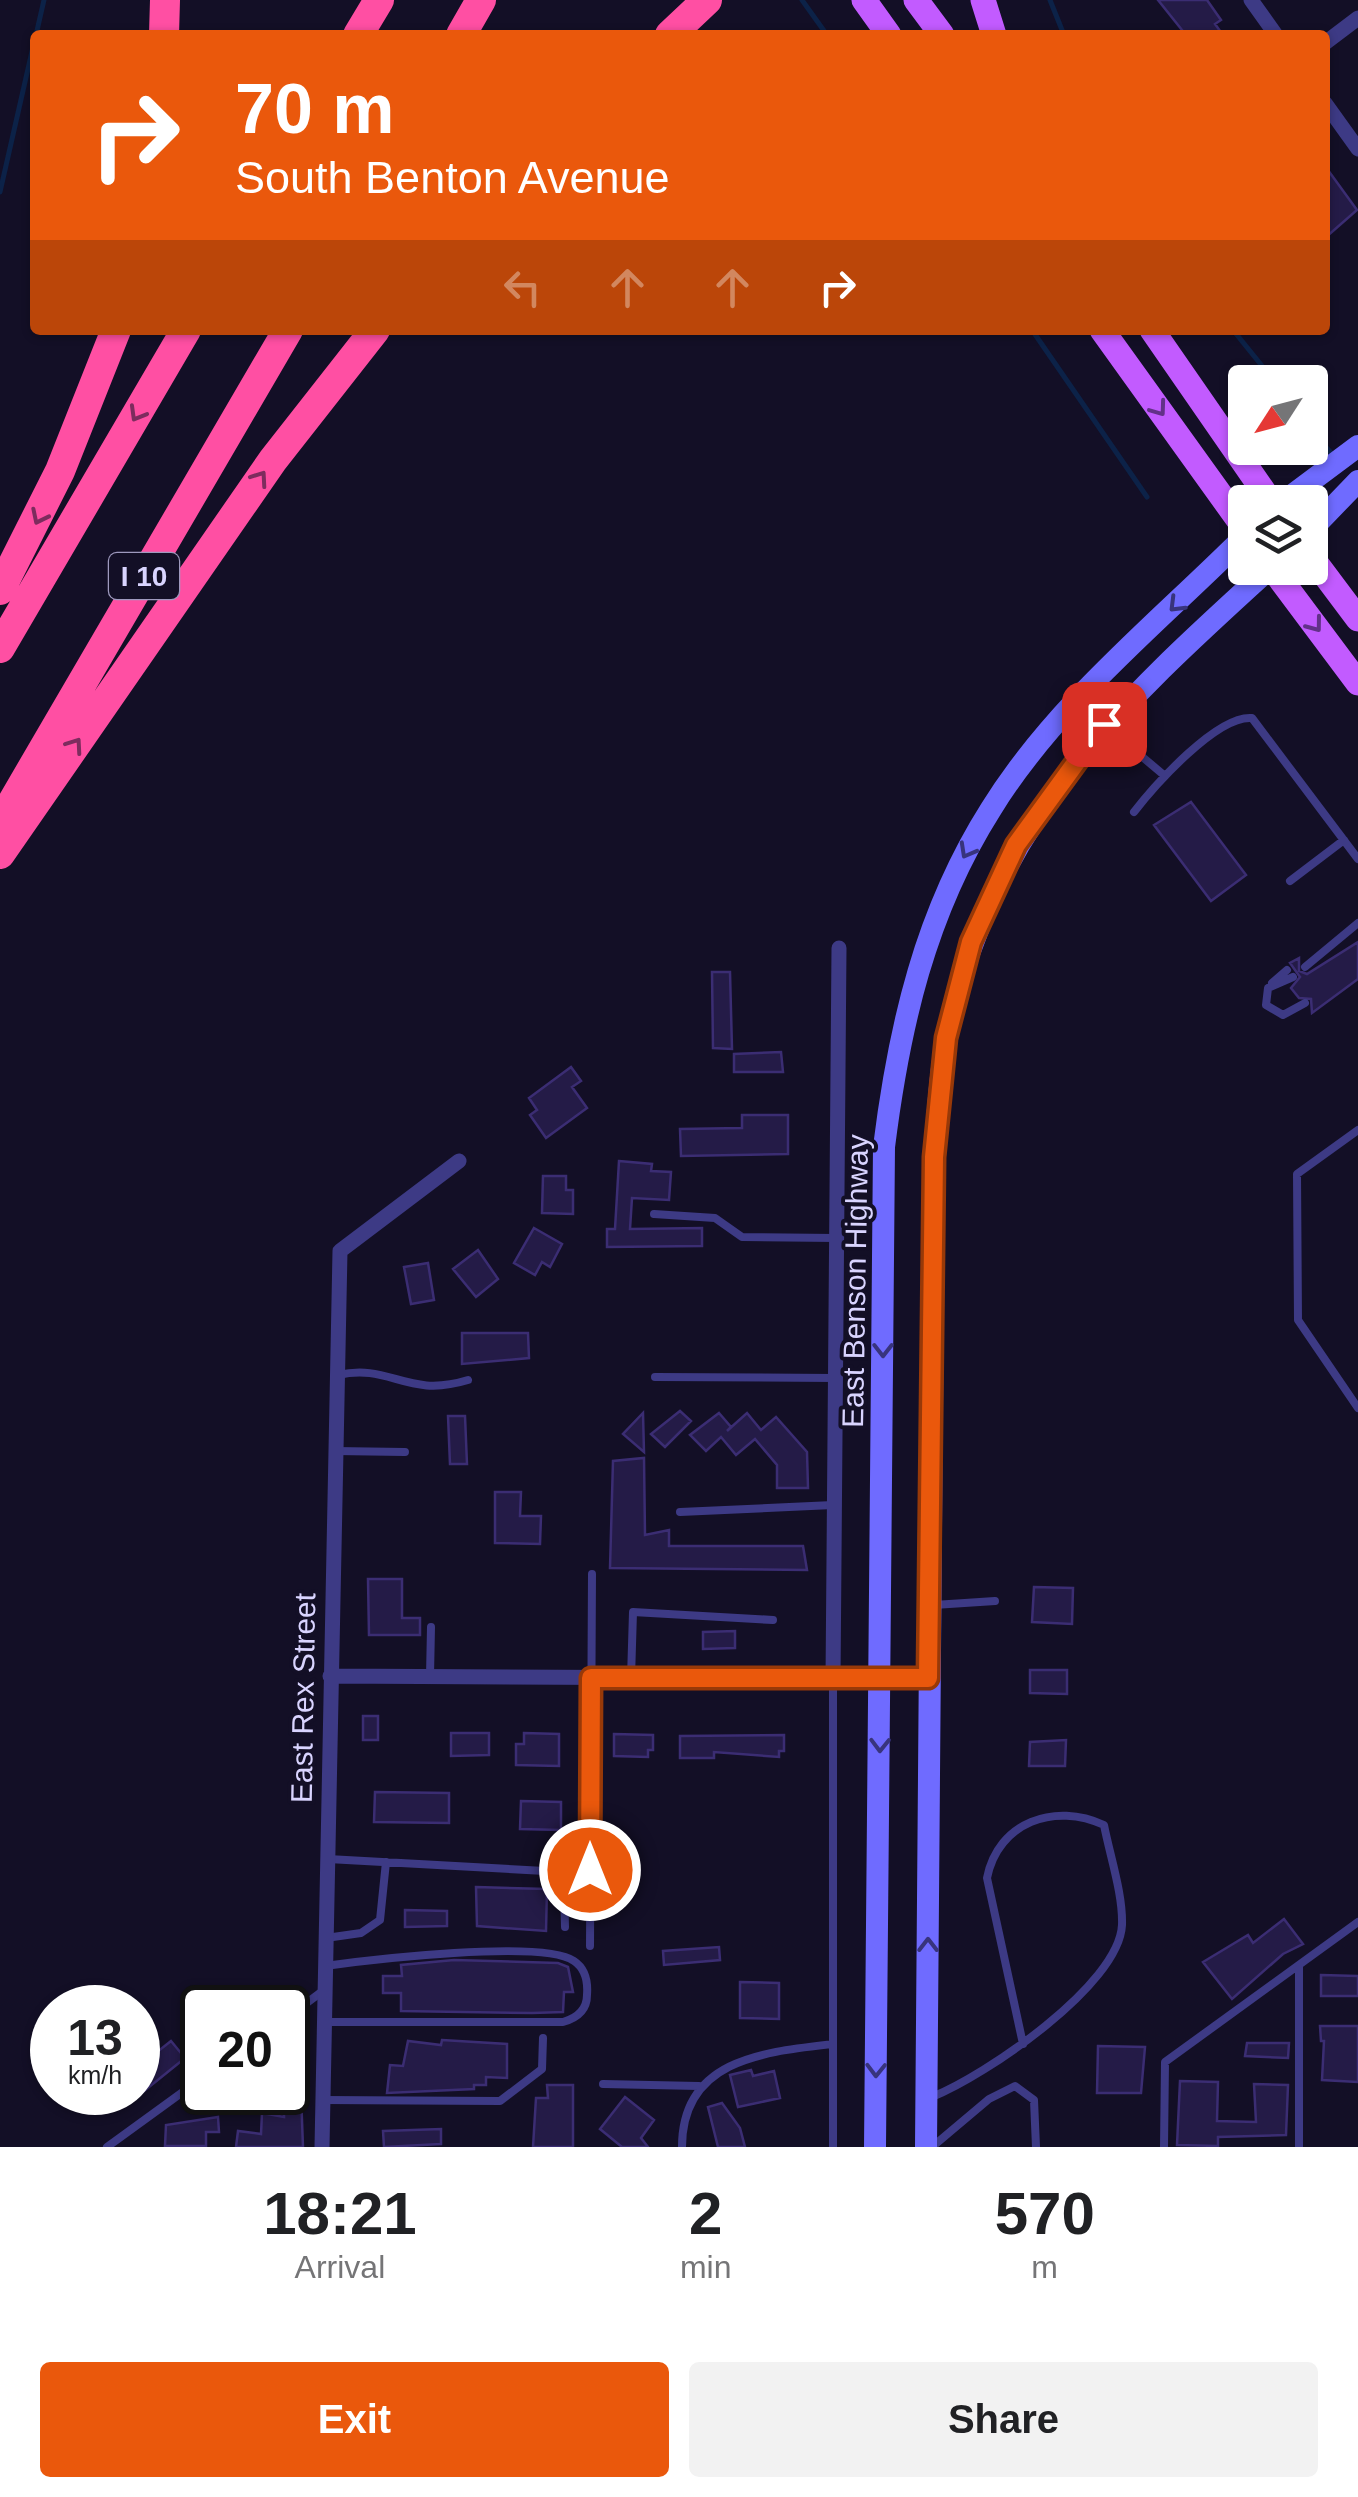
<!DOCTYPE html>
<style>
:root{--surface:#fff;--page:#f2f2f2;--text:#202124;--muted:#757577;--accent:#ea580c}
body{margin:0;font-family:Helvetica,sans-serif;background:var(--page);color:var(--text);height:100vh;display:flex;flex-direction:column;font-size:38px;white-space:nowrap}
*{box-sizing:border-box;margin:0}
p{font-size:32px;color:var(--muted)}
.icon{flex:none;width:55px;height:55px;fill:none;stroke:currentColor;stroke-width:2;stroke-linecap:round;stroke-linejoin:round}
.map{position:relative;height:2147px;overflow:hidden}
.details{display:flex;flex-direction:column;background:var(--surface);flex:1}
.details>*{flex:none}
.banner{position:absolute;left:30px;top:30px;width:1300px;height:305px;border-radius:10px;box-shadow:0 2px 8px #0004;background:#ea580c;color:#fff;overflow:hidden}
.needle{width:65px;rotate:234deg}
.tools{position:absolute;left:1228px;top:365px;display:grid;gap:20px}
.tools a{display:grid;place-items:center;width:100px;height:100px;border-radius:10px;background:var(--surface);box-shadow:0 2px 8px #0004;font-size:50px}
.speed{position:absolute;left:30px;top:1985px;display:flex;gap:20px;font-size:50px;font-weight:700;text-align:center}
.speed>*{display:grid;place-content:center;width:130px;height:130px;border-radius:50%;background:var(--surface);box-shadow:0 2px 8px #0004;line-height:1}
.speed small{font-size:25px;font-weight:400}
.speed .limit{border:5px solid #111;border-radius:15px;background:#fff;color:#111}
.pin{position:absolute;display:grid;place-items:center;width:85px;height:85px;color:#fff;margin:-42px;border-radius:20px;box-shadow:0 5px 15px #0006}
.me{position:absolute;width:110px;margin:-55px;rotate:0deg;stroke-linejoin:round;filter:drop-shadow(0 0 8px #0008)}
.turn{display:flex;align-items:center;gap:35px;height:210px;padding:0 40px;font-size:45px}
.turn .icon{width:130px;height:130px;stroke-width:2.5}
.turn b{display:block;font-size:70px;line-height:85px}
.lanes{display:flex;align-items:center;height:95px;padding:0 40px;background:#0003;justify-content:center;gap:50px;direction:ltr}
.lanes .off{opacity:.35}
.eta{display:flex;justify-content:space-evenly;align-items:center;height:170px;text-align:center}
.eta b{font-size:60px;font-weight:600;line-height:70px}
.button{display:flex;gap:20px;margin-top:auto;padding:20px 40px}
.button a{flex:1;height:115px;border-radius:10px;background:var(--accent);color:#fff;font-size:40px;font-weight:600;line-height:115px;text-align:center}
.button a+a{background:var(--page);color:var(--text)}
.map>svg:first-child{display:block}
</style>
<div class="map">
<svg width="1358" height="2147" viewBox="0 0 1358 2147">
<rect width="100%" height="100%" fill="#130f26"/>
<g fill="none" stroke-linecap="round" stroke-linejoin="round">
<path stroke="#0c2248" stroke-width="5" d="M802,0l25,35
M1050,0l14,35
M36,35l8,-35
M0,192l35,-154
M1032,330l115,167
M1233,330l42,52
M1310,430l25,27"/>
</g>
<path fill="#241b47" stroke="#3b2d73" stroke-width="2.5" d="M1158,0h49l14,20 -6,4 8,11h-37z
M1325,166l32,44 -32,28z
M1191,802l55,73 -35,26 -57,-76z
M1358,942v37l-46,34 -1,-14 -12,-1 -8,-10 9,-11 -10,-14 9,-5v13l8,3z
M712,972h18l2,77 -19,-1z
M781,1052l2,20h-49v-18z
M571,1067l10,14 -9,6 15,21 -41,30 -16,-23 7,-5 -8,-12z
M742,1115h46v39l-107,2 -1,-27 62,-1z
M619,1161l33,3 -1,7 20,1 -2,28 -37,-2 -2,31 72,-1v18l-95,1v-18h8z
M543,1176h23v14h7v24l-31,-1z
M534,1228l28,16 -12,23 -8,-5 -7,13 -21,-12z
M478,1250l20,29 -22,18 -23,-28z
M428,1263l6,37 -23,4 -7,-37z
M462,1333h66l1,25 -67,6z
M680,1411l11,10 -26,26 -14,-13z
M643,1413l1,39 -21,-18z
M719,1413l12,14 -4,4 20,-18 14,17 15,-13 31,35 1,36h-31v-23l-22,-26 -19,16 -15,-18 -15,14 -16,-16z
M448,1416h17l2,48h-17z
M644,1458l1,77 24,-5v16h134l4,24 -197,-2 3,-107z
M495,1492h26l-1,24h21l-1,28 -45,-1z
M368,1579h34v39h18v17h-51z
M1034,1587l39,1 -1,36 -40,-2z
M735,1631v17l-32,1v-17z
M1030,1670h37v24l-37,-1z
M363,1716h15v24h-15z
M451,1733h38v22l-38,1z
M524,1733l35,1v32l-43,-1v-21h8z
M614,1734l39,1v15h-5v7l-34,-1z
M784,1735v16h-5v6l-65,-5v6h-34v-22z
M1066,1740l-1,26h-36l1,-24z
M375,1792l74,1v30l-75,-1z
M521,1801l40,1v28l-41,-1z
M476,1887l71,2 -1,42 -69,-5z
M405,1910l42,1v15l-42,1z
M1284,1919l19,25 -20,10 -51,45 -29,-37 45,-27 5,8z
M719,1947l1,13 -56,5 -1,-14z
M454,1960l104,3 10,4 5,25h-9l-1,20 -31,1 -131,-2v-18h-18v-17h19l-1,-11z
M1321,1975l37,1v20h-37z
M740,1982l39,1v36l-39,-1z
M1320,2026h38v56l-36,-2 2,-39h-3z
M442,2040l65,4v34l-21,-1v8h-12v4l-87,4 3,-28 13,1 5,-25 33,4z
M171,2041l14,17 -47,38v-29z
M1247,2043h42l-1,15 -43,-2z
M1098,2046l47,1 -4,46h-44z
M751,2070l2,6 21,-5 6,27 -42,9 -8,-32z
M1180,2081l38,1 -1,39 39,1 -2,-38 34,1 -2,50 -68,2v9l-41,-1z
M547,2085h26v62h-40l3,-49h12z
M301,2094l2,53h-67l2,-16 23,3 1,-21 22,4v-22z
M625,2097l29,23 -13,18 7,9h-26l-22,-18z
M722,2103l18,25 5,19h-27l-10,-40z
M218,2117l1,15h-13v14h-41l1,-21z
M441,2129v15l-57,3 -1,-16z"/>
<g fill="none" stroke-linecap="round" stroke-linejoin="round">
<path stroke="#3d3a85" stroke-width="8" d="M1108,728l57,48
M1134,812c21,-27 83,-97 118,-94l106,141
M1290,881l54,-41
M1305,967l53,-44
M1293,977l-25,11 -2,17 17,10 22,-12
M1272,983l15,-13
M1358,1130l-61,44 1,146 60,88
M654,1214l61,4 27,19 94,1
M338,1375c53,-12 68,24 130,5
M655,1377l180,1
M335,1451l70,1
M680,1512l153,-7
M934,1605l61,-4
M430,1676l1,-49
M631,1678l2,-66 140,8
M328,1859l217,12 19,15 1,41
M326,1938l35,-5 19,-13 6,-58
M590,1946l2,-372
M1299,1966v181
M288,2017l36,-27
M324,2022h239c14,-4 24,-12 24,-27 1,-13 -1,-26 -13,-34 -31,-22 -206,-1 -249,5
M603,2084l96,2
M932,2097c53,-21 187,-112 190,-172 1,-31 -12,-69 -18,-100 -49,-23 -106,-3 -117,53l36,166
M323,2100l177,1 42,-32 1,-31
M107,2147l95,-69
M682,2147c0,-88 82,-95 151,-103
M833,2147v-465
M932,2147l57,-48 26,-13 19,14 2,47
M1164,2147l1,-85 193,-140"/>
<path stroke="#3d3a85" stroke-width="15" d="M1251,0l25,35
M1325,43l33,-25
M1325,103l33,46
M330,1676l598,3
M833,1680l6,-732
M322,2147l18,-896 119,-90"/>
<path stroke="#6f6bff" stroke-width="22" d="M1283,502l75,-56
M1310,531l48,-50
M875,2147l9,-1000c15,-120 41,-234 107,-338 64,-104 168,-187 254,-273
M926,2147l8,-990c4,-40 5,-82 13,-122 43,-212 170,-328 323,-467"/>
<path stroke="#c25bff" stroke-width="25" d="M864,0l25,35
M916,0l26,35
M983,0l11,35
M1102,330l143,199
M1152,330l119,172
M1310,555l48,64
M1272,568l86,115"/>
<path stroke="#ff4fa3" stroke-width="30" d="M164,35l1,-35
M358,35l21,-35
M461,35l20,-35
M670,35l37,-35
M0,590l60,-119 56,-141
M0,648l186,-318
M2,820l286,-490
M0,854l273,-394 102,-130"/>
</g>
<defs><path id="oneway-chevron" d="M-2-3.5L2.5 0L-2 3.5" fill="none" stroke-width="1.6" stroke-linecap="round" stroke-linejoin="round" transform="scale(2.5)"/></defs>
<g stroke="#623188">
<use href="#oneway-chevron" transform="translate(1159 409) rotate(54)"/>
<use href="#oneway-chevron" transform="translate(1315 625) rotate(53)"/>
</g>
<g stroke="#7d2c5e">
<use href="#oneway-chevron" transform="translate(137 414) rotate(120)"/>
<use href="#oneway-chevron" transform="translate(260 478) rotate(-55)"/>
<use href="#oneway-chevron" transform="translate(39 517) rotate(116)"/>
<use href="#oneway-chevron" transform="translate(75 745) rotate(-55)"/>
</g>
<g stroke="#38347d">
<use href="#oneway-chevron" transform="translate(1176 605) rotate(135)"/>
<use href="#oneway-chevron" transform="translate(967 851) rotate(119)"/>
<use href="#oneway-chevron" transform="translate(883 1350) rotate(90)"/>
<use href="#oneway-chevron" transform="translate(880 1745) rotate(91)"/>
<use href="#oneway-chevron" transform="translate(928 1945) rotate(-90)"/>
<use href="#oneway-chevron" transform="translate(876 2070) rotate(91)"/>
</g>
<g fill="none" stroke-linecap="round" stroke-linejoin="round">
<g stroke="#983908" stroke-width="25">
<path id="route" d="M590,1870l1,-192h337l6,-521 12,-119 25,-96 45,-97 88,-121"/>
</g>
<use href="#route" stroke="#ea580c" stroke-width="18"/>
</g>
<g text-anchor="middle" dominant-baseline="central" stroke-width="8" stroke-linejoin="round" paint-order="stroke">
<rect fill="#130f26" stroke="#9e99be" stroke-width="2.5" x="109" y="553" width="70" height="46" rx="8"/>
<g font-size="28" font-weight="bold" fill="#d9d4ff">
<text x="144" y="576">I 10</text>
</g>
<g font-size="30" fill="#d9d4ff" stroke="#130f26">
<text transform="translate(855 1281) rotate(-89)">East Benson Highway</text>
<text transform="translate(303 1698) rotate(-89)">East Rex Street</text>
</g>
</g>
</svg>
<div class="tools">
<a><svg class="needle" viewBox="-14 -14 28 28"><path d="M0-13l5 13h-10z" fill="#e53935"/><path d="M0 13l5-13h-10z" fill="#757577"/></svg></a>
<a><svg class="icon" aria-label="layers" viewBox="0 0 24 24"><path d="M12 4l9 5-9 5-9-5zM3 14l9 5 9-5"/></svg></a>
</div>
<div class="speed"><div>13<small>km/h</small></div><div class="limit">20</div></div>
<div class="pin" style="left:1104px;top:724px;background:#d93025"><svg class="icon" aria-label="arrive" viewBox="0 0 24 24"><path d="M6 21V4h12l-3 4 3 4H6"/></svg></div>
<svg class="me" style="left:590px;top:1870px" viewBox="-20 -20 40 40"><circle r="17" fill="#ea580c" stroke="#fff" stroke-width="3"/><path d="M0-11L8 9 0 5-8 9z" fill="#fff"/></svg>
<div class="banner">
<div class="turn"><svg class="icon" aria-label="right" viewBox="0 0 24 24"><path d="M7 20v-9h11M14 6l5 5-5 5"/></svg><div><b>70 m</b>South Benton Avenue</div></div>
<div class="lanes"><svg class="icon off" aria-label="left" viewBox="0 0 24 24"><path d="M17 20v-9H6M10 6l-5 5 5 5"/></svg><svg class="icon off" aria-label="ahead" viewBox="0 0 24 24"><path d="M12 20V5M6 11l6-6 6 6"/></svg><svg class="icon off" aria-label="ahead" viewBox="0 0 24 24"><path d="M12 20V5M6 11l6-6 6 6"/></svg><svg class="icon" aria-label="right" viewBox="0 0 24 24"><path d="M7 20v-9h11M14 6l5 5-5 5"/></svg></div>
</div>
</div>
<section class="details">
<div class="eta">
<div><b>18:21</b><p>Arrival</p></div>
<div><b>2</b><p>min</p></div>
<div><b>570</b><p>m</p></div>
</div>
<div class="button"><a>Exit</a><a>Share</a></div>
</section>
